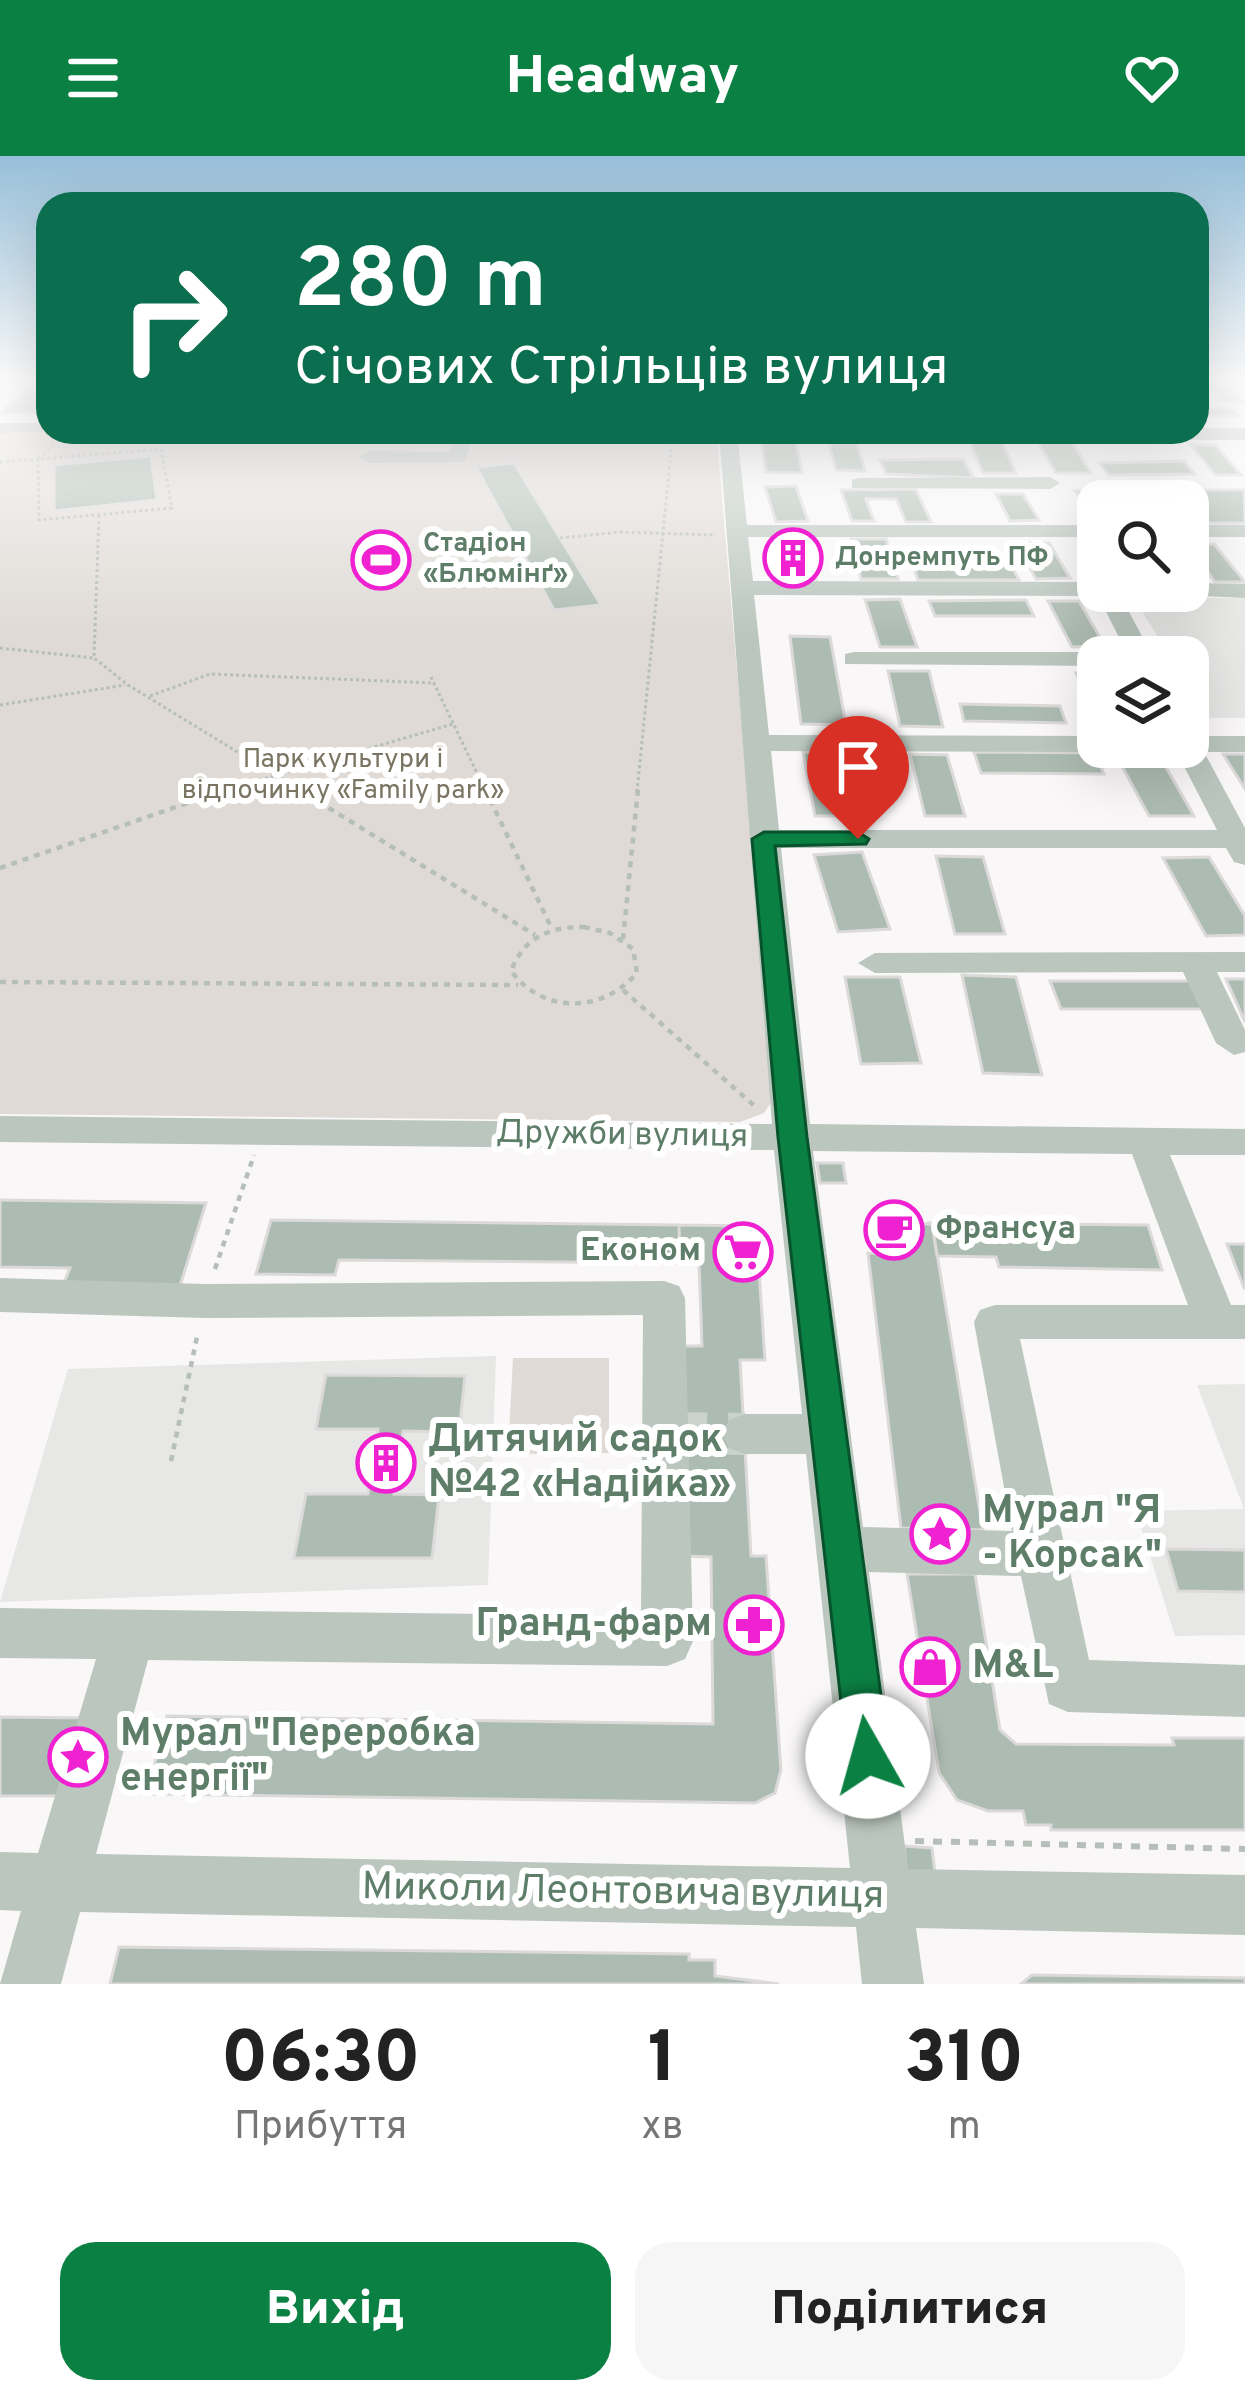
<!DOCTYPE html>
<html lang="uk">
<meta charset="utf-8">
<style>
:root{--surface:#fff;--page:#f6f6f6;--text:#222;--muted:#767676;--accent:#0b8043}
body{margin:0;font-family:Overpass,sans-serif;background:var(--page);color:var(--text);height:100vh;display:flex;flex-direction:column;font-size:45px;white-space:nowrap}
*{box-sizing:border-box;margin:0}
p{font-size:39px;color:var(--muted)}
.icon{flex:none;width:66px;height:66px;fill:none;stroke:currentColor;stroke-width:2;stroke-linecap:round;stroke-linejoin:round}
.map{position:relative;height:1828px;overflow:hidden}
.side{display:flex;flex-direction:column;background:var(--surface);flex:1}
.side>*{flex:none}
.banner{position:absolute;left:36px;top:36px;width:1173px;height:252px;border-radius:36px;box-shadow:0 12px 48px #0002;background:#0b6e4f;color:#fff;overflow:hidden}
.tools{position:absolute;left:1077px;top:324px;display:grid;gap:24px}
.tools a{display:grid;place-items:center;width:132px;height:132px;border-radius:24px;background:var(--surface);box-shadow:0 12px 48px #0002;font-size:60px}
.pin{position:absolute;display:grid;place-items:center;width:102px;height:102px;color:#fff;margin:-123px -51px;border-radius:50% 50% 50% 0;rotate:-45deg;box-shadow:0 0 12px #0007}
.pin .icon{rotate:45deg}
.me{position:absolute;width:132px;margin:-66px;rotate:353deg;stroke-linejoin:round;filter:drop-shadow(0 0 9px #0008)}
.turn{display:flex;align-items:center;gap:42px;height:252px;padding:0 60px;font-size:54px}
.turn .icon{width:156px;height:156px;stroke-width:2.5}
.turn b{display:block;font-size:84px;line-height:102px}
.eta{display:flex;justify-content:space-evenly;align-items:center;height:204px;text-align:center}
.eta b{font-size:72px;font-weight:800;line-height:84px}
.button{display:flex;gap:24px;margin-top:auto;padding:24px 60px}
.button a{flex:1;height:138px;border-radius:36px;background:var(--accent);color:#fff;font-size:48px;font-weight:800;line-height:138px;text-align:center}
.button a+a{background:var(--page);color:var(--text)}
header{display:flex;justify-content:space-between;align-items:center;height:156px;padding:0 60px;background:var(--accent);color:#fff;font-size:54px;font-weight:800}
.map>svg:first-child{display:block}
</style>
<header><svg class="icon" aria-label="menu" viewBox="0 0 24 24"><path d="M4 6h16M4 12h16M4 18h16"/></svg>Headway<svg class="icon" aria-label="heart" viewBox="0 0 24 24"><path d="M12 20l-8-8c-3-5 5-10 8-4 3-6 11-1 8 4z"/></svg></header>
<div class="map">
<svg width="1245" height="1828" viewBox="0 0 1245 1828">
<rect width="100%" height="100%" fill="#f9f7f7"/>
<path fill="#e7e8e6" d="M1134,442h111v120h-38l-19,-32v-29h-18z
M496,1200l-8,229 -488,17 68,-233z
M1245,1228v251l-70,1 -39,-125 108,-2 -47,-124z"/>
<path fill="#dfdad5" d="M0,276l706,4 11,4 57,658 -10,15 -24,9 -740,-8z
M513,1202h96v95l-101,1z"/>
<path fill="#adbcb2" stroke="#dbd9d9" stroke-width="3" d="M1203,223h22l20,24h-21z
M23,233h25l-13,15h10l-8,9 -37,1z
M1197,252h36l7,8h-43z
M761,285h35l6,32 -36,-1z
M970,286h32l14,31h-33z
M1038,286h34l19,31h-35z
M829,287h28l8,28 -29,-1z
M1191,289h25l25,30h-26z
M151,300l6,44 -103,11v-46z
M963,303l11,19 -88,-4 -6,-14z
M1184,305l11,13 -86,1 -10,-12z
M514,307l46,75 41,67 -47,5 -78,-143z
M796,330l12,35 -32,1 -11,-35z
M916,333l15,33h-25l-10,-23h-30l8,22h-22l-11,-31z
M1142,334h102l1,33h-57v-22h-38z
M1075,335h27l7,10h-11v20z
M996,338h27l16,26 -29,1z
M772,382h34l10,41h-36z
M851,383h35l12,40h-37z
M1016,387h33l21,35 -34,1z
M1188,388h26l31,38h-30z
M1011,409l8,15h-101l-5,-14z
M900,443l17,48h-37l-15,-47z
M1026,444l8,16h-99l-6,-15z
M1048,445h31l26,45 -33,1z
M790,480l40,1 16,88 -45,-1z
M888,515h41l14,56 -43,-1z
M1076,517h22v43z
M960,548l100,2 6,17 -102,-2z
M803,596h39l15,64h-42z
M974,596l121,1 9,21 -123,-1z
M910,598l37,1 18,61h-40z
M1223,598h22v35z
M1116,599h43l35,61h-45z
M862,696l28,77 -52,3 -24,-77z
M936,700l47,1 22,77h-50z
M1209,701l36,59v19l-39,1 -43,-78z
M962,819l54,2 26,98 -59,-2z
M845,821h55l21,86 -60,1z
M1226,823h19v43z
M1050,825h141l14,28h-144z
M817,1007h26l3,20h-26z
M0,1044l206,3 -28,89 -117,-2 9,-22 -70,-1z
M271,1064l408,5 1,38 -341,-3 -4,15 -79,-1z
M886,1067l46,1 51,306 -82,-2 -33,-275 22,1z
M927,1067l221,2 14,45 -163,-3 -3,-10 -59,-1 -5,-32z
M679,1069l77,1 9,134h-25l11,196h15l15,214 -6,23 -20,10 -608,-9 20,-78 546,8 -2,-167 -28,-1 -3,-210h22l-3,-82 -19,-1z
M1227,1088h18v44h-1z
M326,1219l139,1 -6,56 -56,-1 -9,63 45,1 -7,63h-138l12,-64h62l10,-65h-62z
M1166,1393l79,1v42l-67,-1z
M907,1418h68l25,156 16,14 158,1 -2,-7h73v92h-194v-5h-25l-3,-14h-35l-31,-11 -18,-27z
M0,1561l89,1 -22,78h-67z
M904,1690l28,2 5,42 -29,-2z
M119,1791l570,7v6h26v16l64,8h-669z
M1032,1819l213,3v6h-224z"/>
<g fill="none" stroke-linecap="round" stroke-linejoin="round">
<path stroke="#cad3cc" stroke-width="42" stroke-dasharray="42 21" stroke-linecap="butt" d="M665,1277l80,1"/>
<path stroke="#b6beb9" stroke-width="3" stroke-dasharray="3 3" stroke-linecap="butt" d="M161,293l11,59 -133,12 -1,-61z
M38,303l16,-13
M0,306l38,-3
M99,359l-5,143 34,27 175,107
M560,382l60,-6 96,3
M0,492l94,10
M431,521l55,115
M150,540l60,-22 224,9
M0,549l125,-20
M219,636l234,-68
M637,636l36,-360"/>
<path stroke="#b6beb9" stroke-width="4.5" stroke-dasharray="6 6" stroke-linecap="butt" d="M298,633l237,146
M485,633l67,140
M0,712l228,-79
M584,771l26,6 23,16 4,24c-35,40 -93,42 -126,-2 13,-33 36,-44 73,-44z
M623,783l15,-150
M0,826l518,3
M623,834l135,119
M215,1113l39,-114
M171,1305l27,-129"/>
<path stroke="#b6beb9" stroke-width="6" stroke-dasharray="9 9" stroke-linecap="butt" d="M915,1685l330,8"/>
<path fill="#bac6be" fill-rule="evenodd" d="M0,223h13l-13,10z
M0,267h48v9h6l-54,1z
M1197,272h48v12l-497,-2 -9,-6z
M456,276h18l-9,30 -96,1 -10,-6 10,-6 81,1z
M719,276h18l10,93h351v12h-350l5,44 345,1v9h20l35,66h-24l-31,-61 -344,-1 15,140 329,1v11h11l-11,5 -327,-1 8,79h438l-43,-83h14v-11h57v16h-41l41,76v37l-11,-3 -8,-14h-445l29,276 435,5v26h-75l61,150h14v34h-225l69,321 156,5v52l-177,-5 -19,-8 -28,-128 -152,-4 39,297 337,6v60l-329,-7 8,56h-62l-6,-57 -776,-15 -19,72h-61l21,-73 -21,-1v-58l38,1 58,-194 -96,-1v-50l641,8 2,-301 -438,3 -205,-6v-34l205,6 459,-3 15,5 6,12 8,343 -8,18 -18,7 -519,-6 -52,194 754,14 -44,-414h-61l-16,-6 -7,-14 7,-14 16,-6h57l-28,-264 -774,-8v-26l772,8zM813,995l319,3 56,151h-193l-15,5 -6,12 38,209 -149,-4z
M859,322l191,-1 10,6 -10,6 -198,-1v-8z
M1188,369h57v12h-57z
M1188,427l57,1v14l-65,-3 -3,-4h11z
M854,496h244l11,5h-11v9l-253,-2v-10z
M1245,796v20h-28l28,58v22l-11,3 -18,-12 -33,-71 -308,1 -17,-10 17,-10z"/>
</g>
<linearGradient id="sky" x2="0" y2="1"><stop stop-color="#97bfd9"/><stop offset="0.47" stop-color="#fcfbfb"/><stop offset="1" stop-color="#fcfbfb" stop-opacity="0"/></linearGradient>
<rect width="1245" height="479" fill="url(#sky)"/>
<path fill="#0b8043" stroke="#07532c" stroke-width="3" d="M858,676l11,7 -3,5 -91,2 32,291 82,619 -6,15 -15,6 -15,-6 -6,-15 -69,-619 -26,-298 12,-7z"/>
<defs>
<g id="building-ring" transform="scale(3)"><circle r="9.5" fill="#fff" stroke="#ef21d0" stroke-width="1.5"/><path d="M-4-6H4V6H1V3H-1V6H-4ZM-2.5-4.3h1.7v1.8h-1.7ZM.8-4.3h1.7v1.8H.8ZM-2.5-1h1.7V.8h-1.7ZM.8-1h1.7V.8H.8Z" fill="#ef21d0"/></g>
<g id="stadium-ring" transform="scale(3)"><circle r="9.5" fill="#fff" stroke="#ef21d0" stroke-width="1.5"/><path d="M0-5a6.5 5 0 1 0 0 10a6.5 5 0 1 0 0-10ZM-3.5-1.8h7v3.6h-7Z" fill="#ef21d0"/></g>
<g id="cafe-ring" transform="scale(3)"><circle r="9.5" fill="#fff" stroke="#ef21d0" stroke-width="1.5"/><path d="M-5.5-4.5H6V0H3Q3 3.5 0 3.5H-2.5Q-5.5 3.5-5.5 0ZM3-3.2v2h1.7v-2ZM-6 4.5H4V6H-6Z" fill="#ef21d0"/></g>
<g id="supermarket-ring" transform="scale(3)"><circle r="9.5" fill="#fff" stroke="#ef21d0" stroke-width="1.5"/><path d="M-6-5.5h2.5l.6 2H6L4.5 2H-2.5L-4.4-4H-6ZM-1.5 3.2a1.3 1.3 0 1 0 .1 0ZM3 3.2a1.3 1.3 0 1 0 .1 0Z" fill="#ef21d0"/></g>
<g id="sight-ring" transform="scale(3)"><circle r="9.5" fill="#fff" stroke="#ef21d0" stroke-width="1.5"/><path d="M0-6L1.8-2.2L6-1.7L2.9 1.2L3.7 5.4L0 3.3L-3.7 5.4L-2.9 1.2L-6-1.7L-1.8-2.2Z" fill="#ef21d0"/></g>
<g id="pharmacy-ring" transform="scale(3)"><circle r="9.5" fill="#fff" stroke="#ef21d0" stroke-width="1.5"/><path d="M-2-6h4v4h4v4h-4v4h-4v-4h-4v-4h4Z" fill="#ef21d0"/></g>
<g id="shop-ring" transform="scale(3)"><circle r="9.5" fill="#fff" stroke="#ef21d0" stroke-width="1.5"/><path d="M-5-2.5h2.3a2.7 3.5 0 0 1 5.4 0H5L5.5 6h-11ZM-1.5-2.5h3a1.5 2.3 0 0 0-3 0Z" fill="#ef21d0"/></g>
</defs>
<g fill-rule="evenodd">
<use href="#building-ring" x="793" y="402"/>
<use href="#stadium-ring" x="381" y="404"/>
<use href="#cafe-ring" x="894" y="1074"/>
<use href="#supermarket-ring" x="743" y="1096"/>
<use href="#building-ring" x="386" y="1307"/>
<use href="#sight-ring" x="940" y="1378"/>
<use href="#pharmacy-ring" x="754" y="1469"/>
<use href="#shop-ring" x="930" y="1511"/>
<use href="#sight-ring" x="78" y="1601"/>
</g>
<g text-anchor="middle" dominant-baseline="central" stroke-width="12" stroke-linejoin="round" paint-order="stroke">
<g font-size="27" font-weight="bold" fill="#5e7e69" stroke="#fff" text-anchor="start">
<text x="423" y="388">Стадіон<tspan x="423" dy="31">«Блюмінґ»</tspan></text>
<text x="835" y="402">Донремпуть ПФ</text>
</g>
<g font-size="27" fill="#7a7462" stroke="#fff">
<text x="343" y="604">Парк культури і<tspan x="343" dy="31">відпочинку «Family park»</tspan></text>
</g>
<g font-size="33" fill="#5e7e69" stroke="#fff">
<text transform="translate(622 980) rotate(1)">Дружби вулиця</text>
</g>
<g font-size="33" font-weight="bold" fill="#5e7e69" stroke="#fff" text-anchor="start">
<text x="936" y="1074">Франсуа</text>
<text x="701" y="1096" text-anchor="end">Економ</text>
</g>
<g font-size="39" font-weight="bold" fill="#5e7e69" stroke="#fff" text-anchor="start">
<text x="428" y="1285">Дитячий садок<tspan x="428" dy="45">№42 «Надійка»</tspan></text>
<text x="982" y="1356">Мурал "Я<tspan x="982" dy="45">- Корсак"</tspan></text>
<text x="712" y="1469" text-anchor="end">Гранд-фарм</text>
<text x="972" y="1511">M&amp;L</text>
<text x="120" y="1579">Мурал "Переробка<tspan x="120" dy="45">енергії"</tspan></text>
</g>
<g font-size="39" fill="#5e7e69" stroke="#fff">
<text transform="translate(623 1737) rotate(1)">Миколи Леонтовича вулиця</text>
</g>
</g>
</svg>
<div class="tools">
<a><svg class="icon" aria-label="search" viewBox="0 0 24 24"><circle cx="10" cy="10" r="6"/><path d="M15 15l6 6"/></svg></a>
<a><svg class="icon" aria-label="layers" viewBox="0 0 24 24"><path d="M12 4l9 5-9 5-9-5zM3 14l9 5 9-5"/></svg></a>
</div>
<div class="pin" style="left:858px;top:683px;background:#d93025"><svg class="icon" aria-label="arrive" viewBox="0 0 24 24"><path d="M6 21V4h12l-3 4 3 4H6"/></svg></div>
<svg class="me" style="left:868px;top:1600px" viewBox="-20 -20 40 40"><circle r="19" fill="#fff"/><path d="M0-13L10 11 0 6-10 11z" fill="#0b8043"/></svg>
<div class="banner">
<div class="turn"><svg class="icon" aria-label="right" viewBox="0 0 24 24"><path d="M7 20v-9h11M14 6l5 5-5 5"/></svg><div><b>280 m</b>Січових Стрільців вулиця</div></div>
</div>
</div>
<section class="side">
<div class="eta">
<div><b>06:30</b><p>Прибуття</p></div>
<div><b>1</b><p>хв</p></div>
<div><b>310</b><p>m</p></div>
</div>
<div class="button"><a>Вихід</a><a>Поділитися</a></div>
</section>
